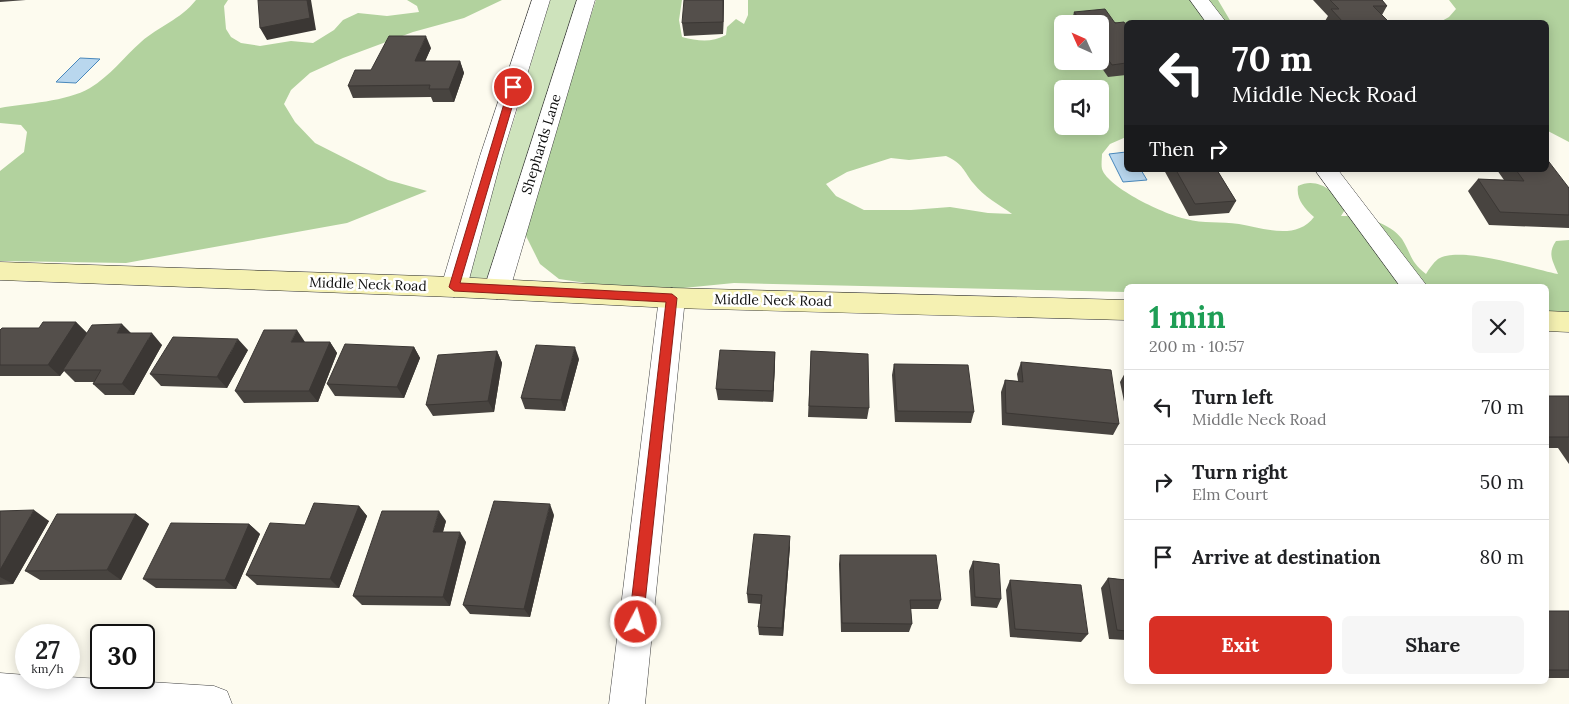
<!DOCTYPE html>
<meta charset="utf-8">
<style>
:root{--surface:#fff;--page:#f6f6f6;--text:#202124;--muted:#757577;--line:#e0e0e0;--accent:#d93025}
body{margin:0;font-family:Lora,serif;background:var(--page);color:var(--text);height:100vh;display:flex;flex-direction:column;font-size:19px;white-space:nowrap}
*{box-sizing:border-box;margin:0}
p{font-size:16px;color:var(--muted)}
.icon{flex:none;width:28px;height:28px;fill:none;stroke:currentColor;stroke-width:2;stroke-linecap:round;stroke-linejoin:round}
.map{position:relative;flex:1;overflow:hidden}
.panel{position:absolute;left:1124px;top:284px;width:425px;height:400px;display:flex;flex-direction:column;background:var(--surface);border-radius:8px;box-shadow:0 2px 12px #0003}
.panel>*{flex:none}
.hud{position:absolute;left:1124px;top:20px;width:425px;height:152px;border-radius:8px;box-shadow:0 2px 12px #0003;background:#202124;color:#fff;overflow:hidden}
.needle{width:32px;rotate:315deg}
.tools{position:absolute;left:1054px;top:15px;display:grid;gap:10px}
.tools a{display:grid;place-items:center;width:55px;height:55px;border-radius:8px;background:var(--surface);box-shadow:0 2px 12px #0003;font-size:25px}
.speed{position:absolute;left:15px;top:624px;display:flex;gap:10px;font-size:25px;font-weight:700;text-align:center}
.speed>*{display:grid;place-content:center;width:65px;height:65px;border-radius:50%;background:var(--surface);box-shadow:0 2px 12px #0003;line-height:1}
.speed small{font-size:12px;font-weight:400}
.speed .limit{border:2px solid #111;border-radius:8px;background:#fff;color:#111}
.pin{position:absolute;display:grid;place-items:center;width:42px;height:42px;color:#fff;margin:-21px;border:2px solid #fff;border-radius:50%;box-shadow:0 1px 5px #0007}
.me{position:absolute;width:55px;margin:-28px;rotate:6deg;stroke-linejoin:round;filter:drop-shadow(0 0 4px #0008)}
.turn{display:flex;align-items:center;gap:18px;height:105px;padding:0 25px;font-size:22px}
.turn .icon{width:65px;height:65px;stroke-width:2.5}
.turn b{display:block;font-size:35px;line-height:42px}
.then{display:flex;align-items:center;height:48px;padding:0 25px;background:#0003;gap:10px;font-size:19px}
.round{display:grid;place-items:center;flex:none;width:52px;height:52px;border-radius:8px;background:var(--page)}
.overview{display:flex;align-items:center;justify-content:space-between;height:85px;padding:0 25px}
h1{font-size:30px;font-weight:700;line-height:38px;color:#1e9e55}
.action{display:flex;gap:10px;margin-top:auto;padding:10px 25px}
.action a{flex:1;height:58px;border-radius:8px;background:var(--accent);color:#fff;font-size:20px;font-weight:700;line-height:58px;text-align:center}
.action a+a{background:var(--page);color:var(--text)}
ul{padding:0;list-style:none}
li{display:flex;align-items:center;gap:15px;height:75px;padding:0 25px;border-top:1px solid var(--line)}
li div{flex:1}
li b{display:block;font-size:19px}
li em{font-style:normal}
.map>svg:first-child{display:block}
</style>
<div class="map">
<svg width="1569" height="704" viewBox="0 0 1569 704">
<rect width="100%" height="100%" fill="#fdfbef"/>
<path fill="#cee3bc" d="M550,0h29l-89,278 -10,5 -13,-4 -3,-7 51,-155z"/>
<path fill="#b2d29e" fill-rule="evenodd" d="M196,0h32l-4,6 2,23 5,8 10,6 19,3 31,-5 22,2 21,-13 9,-10 15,-7 29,3 32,-4 -2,-6 -10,-6h95l-38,18 -51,14 -70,26 -33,15 -19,17 -7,14 11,18 20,21 73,37 39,11 -80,32 -221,40 -126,-2v-90l24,-19 3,-20 -6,-7 -21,-2v-15c27,-5 66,-6 90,-20 20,-12 34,-31 51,-46 18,-16 39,-22 55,-42z
M596,0h86l-3,20 3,17c16,4 29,6 44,-2l1,-8 9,-8 8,5 4,-9v-15h470l13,22h-105v115l-16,7 -8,10c0,4 -1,11 0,15 6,19 64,46 84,50 17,5 35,2 53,5 24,4 57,17 75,-7 -10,-9 -18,-18 -16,-31 19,-10 39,6 48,22l-5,8c19,-1 49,6 61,23 9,14 8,23 24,35 3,-5 7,-11 12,-15 22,-14 94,10 120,15 -5,-13 -11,-20 -2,-33l13,-1v77l-23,-1v-30h-420v6l-392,-9 -71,7 -70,-6 -34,-5 -19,-15 -15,-30 23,-85zM1062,24h38v37h-38zM1062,89h38v37h-38zM946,156c18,8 17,15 28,28 9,12 26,21 38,30l-24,-1 -38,-6 -39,3h-47l-28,-14 -10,-12 21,-12 44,-14 18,2z
M1449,0h120v142l-23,-12v-108h-106l9,-5 7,-8z"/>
<path fill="#b9d7ee" stroke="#4988bc" d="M80,58l20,1 -24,24 -20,-1z
M1126,152v18h15l6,10 -24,2 -14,-28z"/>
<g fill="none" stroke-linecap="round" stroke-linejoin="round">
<g stroke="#404040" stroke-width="1">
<path id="minor" d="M532,0h18l-48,156 -35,131 -4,7 -9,3 -9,-3 -4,-7 39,-131z
M577,0h18l-85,289 -4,7 -9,3 -9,-3 -4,-7z
M1190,0h19l17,22h-20z
M1315,170h23l89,116h-27z
M672,288l9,3 4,7 -40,406h-36l50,-406 4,-7z
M0,673l26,2v3l43,-1 145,9 13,5 5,13h-232z"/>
</g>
<g stroke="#2f2f2f" stroke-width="1">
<path id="secondary" d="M0,262l454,15 218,11 454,12v20l-454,-12 -218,-11 -454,-17z
M1546,311l23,1v20l-23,-1z"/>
</g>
<use href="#minor" fill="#fff" fill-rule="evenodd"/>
<use href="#secondary" fill="#f5f1b2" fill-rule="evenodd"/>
</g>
<path fill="#484440" d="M0,0h26l-26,2z
M724,0l-1,34 -39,2 -2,-13z
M1313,0h69l5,6 -5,9 7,7h-63l-1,-1 3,-5z
M1074,12l52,13v50l-18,2 -11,-16h3v-37h-29z
M431,48l-6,13h35l4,12 -10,29h-21l-2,-5 -78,1 -5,-12 23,-16z
M1164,170h53l19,31 -7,12 -40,3z
M1497,170h49l23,18v40l-80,-3 -21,-34 10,-12 26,1z
M76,322l11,11h44l31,12 -28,50h-29l-12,-11 1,-2h-19l-11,-11 -4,5h-60v-46l39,-2z
M305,342h25l7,11 -19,49 -74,1 -9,-12z
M414,347l6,11 -16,40 -69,-2 -8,-12z
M248,350l-21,38 -66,-2 -11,-12z
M497,351l5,12 -8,49 -61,4 -7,-11z
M811,351l58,57 -2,11 -59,-2z
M775,352v12l-2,38 -55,-2 -2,-11z
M579,359l-14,52 -40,-2 -4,-11z
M1021,362l98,62 -6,11 -111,-10 -1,-33 4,-12 13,1 -1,-7z
M894,364l80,48 -3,11 -76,-1 -3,-47z
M1126,371v40l-6,-29z
M1546,396h23v68l-11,-16h-12z
M359,506l8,10 -28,72 -82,-3 -11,-10 59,-50z
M0,511l49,10 -36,63 -13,1z
M136,514l13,10 -28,56h-81l-15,-9z
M554,515l-24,102 -60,-3 -7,-9z
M446,521l-3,11 23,10 -16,64 -88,-1 -9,-9z
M249,524l11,10 -24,55 -80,-1 -13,-9z
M790,546l-7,90 -24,-1 -1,-8 3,-23 -13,-1 -1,-9z
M840,555l101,45 -3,9h-28l2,15 -3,8h-68l-2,-68z
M973,561l28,38 -4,9 -26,-2 -2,-35z
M1108,578l18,2v60l-17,-1 -8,-51z
M1010,580l78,54 -7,8 -71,-5 -4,-47z
M1546,611h23v67h-23z"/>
<path fill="#3b3734" d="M307,0h4l5,30 -49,10 -7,-12z
M723,0h1l-1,34z
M426,36l5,12 -11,25 -5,-12z
M460,61l4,12 -10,29 -5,-13z
M76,322l12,12 -25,36 1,1 -4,5 -12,-11z
M122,324l12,12 -17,-3z
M297,330l8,12h-14z
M152,333l10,12 -28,50 -12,-11z
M238,339l10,11 -21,38 -10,-11z
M330,342l7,11 -19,49 -9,-11z
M414,347l6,11 -16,40 -7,-11z
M575,347l4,12 -14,52 -4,-11z
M497,351l5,12 -8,49 -6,-11z
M775,352v12l-2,38v-11z
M550,504l4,11 -24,102 -6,-8z
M359,506l8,10 -28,72 -9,-9z
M34,510l15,11 -36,63 -13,-7v-7z
M439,511l7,10 -6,21 -7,-10z
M136,514l13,10 -28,56 -14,-10z
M249,524l11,10 -24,55 -11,-9z
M460,532l6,10 -16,64 -7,-9z
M790,536v10l-7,90 -1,-8z"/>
<path fill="#544f4b" stroke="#3b3734" d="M258,0h49l3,18 -50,10z
M684,0h39v22l-41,1z
M1330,0h52l5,6h-14l16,16h-46l-12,-13h8z
M1105,9l10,14 9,-1 2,3v38l-14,2 -12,-17v-24h-17l-9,-12z
M389,36h37l-11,25h45l-11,28h-20l1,-4 -82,1 7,-16h16z
M1546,158l23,30v27l-69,-3 -22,-33 46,2 -8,-11h30z
M1176,170h41l19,31 -41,3z
M43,322h33l-28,43h-48v-35l2,-2h37z
M122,324l-5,9h35l-30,51h-29l8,-14h-38l29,-45z
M264,330h33l-6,12h39l-21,49h-74z
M173,337l65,2 -21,38 -67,-3z
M345,344l69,3 -17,40 -70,-3z
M536,345l39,2 -14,53 -40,-2z
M720,350l55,2 -2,39 -57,-2z
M497,351l-9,50 -62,4 12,-50z
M811,351l57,3 1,54 -60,-2z
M1021,362l90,8 8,54 -113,-11 -1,-33 18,2z
M894,364l74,1 6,47 -77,-1z
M1546,396h23v41h-23z
M494,501l56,3 -26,105 -61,-4z
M314,503l45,3 -29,73 -84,-4 24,-52 35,2z
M34,510l-34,60v-59z
M382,511h57l-6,21h27l-17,65 -90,-1z
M57,514h79l-29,56 -82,1z
M171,523l78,1 -24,56 -82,-1z
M754,534l36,2 -8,92 -24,-1 4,-32 -15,-1z
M840,555h96l5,45h-31l2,24 -70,-1z
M973,561l26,3 2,35 -26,-2z
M1108,578l18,2v51l-9,-1z
M1010,580l71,5 7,49 -73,-5z
M1546,611h23v59h-23z"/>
<path fill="#d93025" stroke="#8d1f18" d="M513,84l5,3 -58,196 212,11 5,4 -34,324 -2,5 -5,2 -5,-2 -2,-5 37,-320 -212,-11 -5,-4 60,-200z"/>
<g text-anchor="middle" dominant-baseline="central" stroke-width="5" stroke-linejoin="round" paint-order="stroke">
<g font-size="14" fill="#0d0d0d" stroke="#fff">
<text transform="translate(541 144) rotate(-73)">Shephards Lane</text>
<text transform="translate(368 284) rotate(2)">Middle Neck Road</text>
<text transform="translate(773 300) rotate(1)">Middle Neck Road</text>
</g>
</g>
</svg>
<div class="tools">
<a><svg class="needle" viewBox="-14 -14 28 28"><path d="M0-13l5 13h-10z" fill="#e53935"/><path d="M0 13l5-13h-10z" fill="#757577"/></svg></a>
<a><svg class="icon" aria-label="sound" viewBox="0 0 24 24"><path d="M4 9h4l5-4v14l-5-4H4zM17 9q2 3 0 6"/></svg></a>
</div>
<div class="speed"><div>27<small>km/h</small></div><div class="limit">30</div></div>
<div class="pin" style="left:513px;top:87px;background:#d93025"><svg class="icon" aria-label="arrive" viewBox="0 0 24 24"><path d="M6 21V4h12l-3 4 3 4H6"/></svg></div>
<svg class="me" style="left:636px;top:622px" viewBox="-20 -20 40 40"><circle r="17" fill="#d93025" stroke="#fff" stroke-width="3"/><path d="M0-11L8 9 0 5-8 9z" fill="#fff"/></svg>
<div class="hud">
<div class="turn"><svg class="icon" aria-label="left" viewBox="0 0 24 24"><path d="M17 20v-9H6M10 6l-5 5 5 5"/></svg><div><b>70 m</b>Middle Neck Road</div></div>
<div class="then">Then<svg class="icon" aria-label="right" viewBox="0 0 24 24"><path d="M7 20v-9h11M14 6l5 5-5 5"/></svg></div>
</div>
<section class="panel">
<div class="overview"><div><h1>1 min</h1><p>200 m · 10:57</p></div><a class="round"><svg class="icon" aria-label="close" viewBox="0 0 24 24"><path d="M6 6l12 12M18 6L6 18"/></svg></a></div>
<ul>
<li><svg class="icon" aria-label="left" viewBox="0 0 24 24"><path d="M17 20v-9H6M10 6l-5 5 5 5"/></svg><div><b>Turn left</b><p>Middle Neck Road</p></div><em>70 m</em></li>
<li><svg class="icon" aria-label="right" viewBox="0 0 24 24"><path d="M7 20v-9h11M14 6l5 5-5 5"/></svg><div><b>Turn right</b><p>Elm Court</p></div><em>50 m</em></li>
<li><svg class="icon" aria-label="arrive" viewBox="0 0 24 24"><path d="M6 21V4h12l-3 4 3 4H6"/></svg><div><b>Arrive at destination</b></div><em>80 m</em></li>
</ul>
<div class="action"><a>Exit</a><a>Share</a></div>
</section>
</div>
